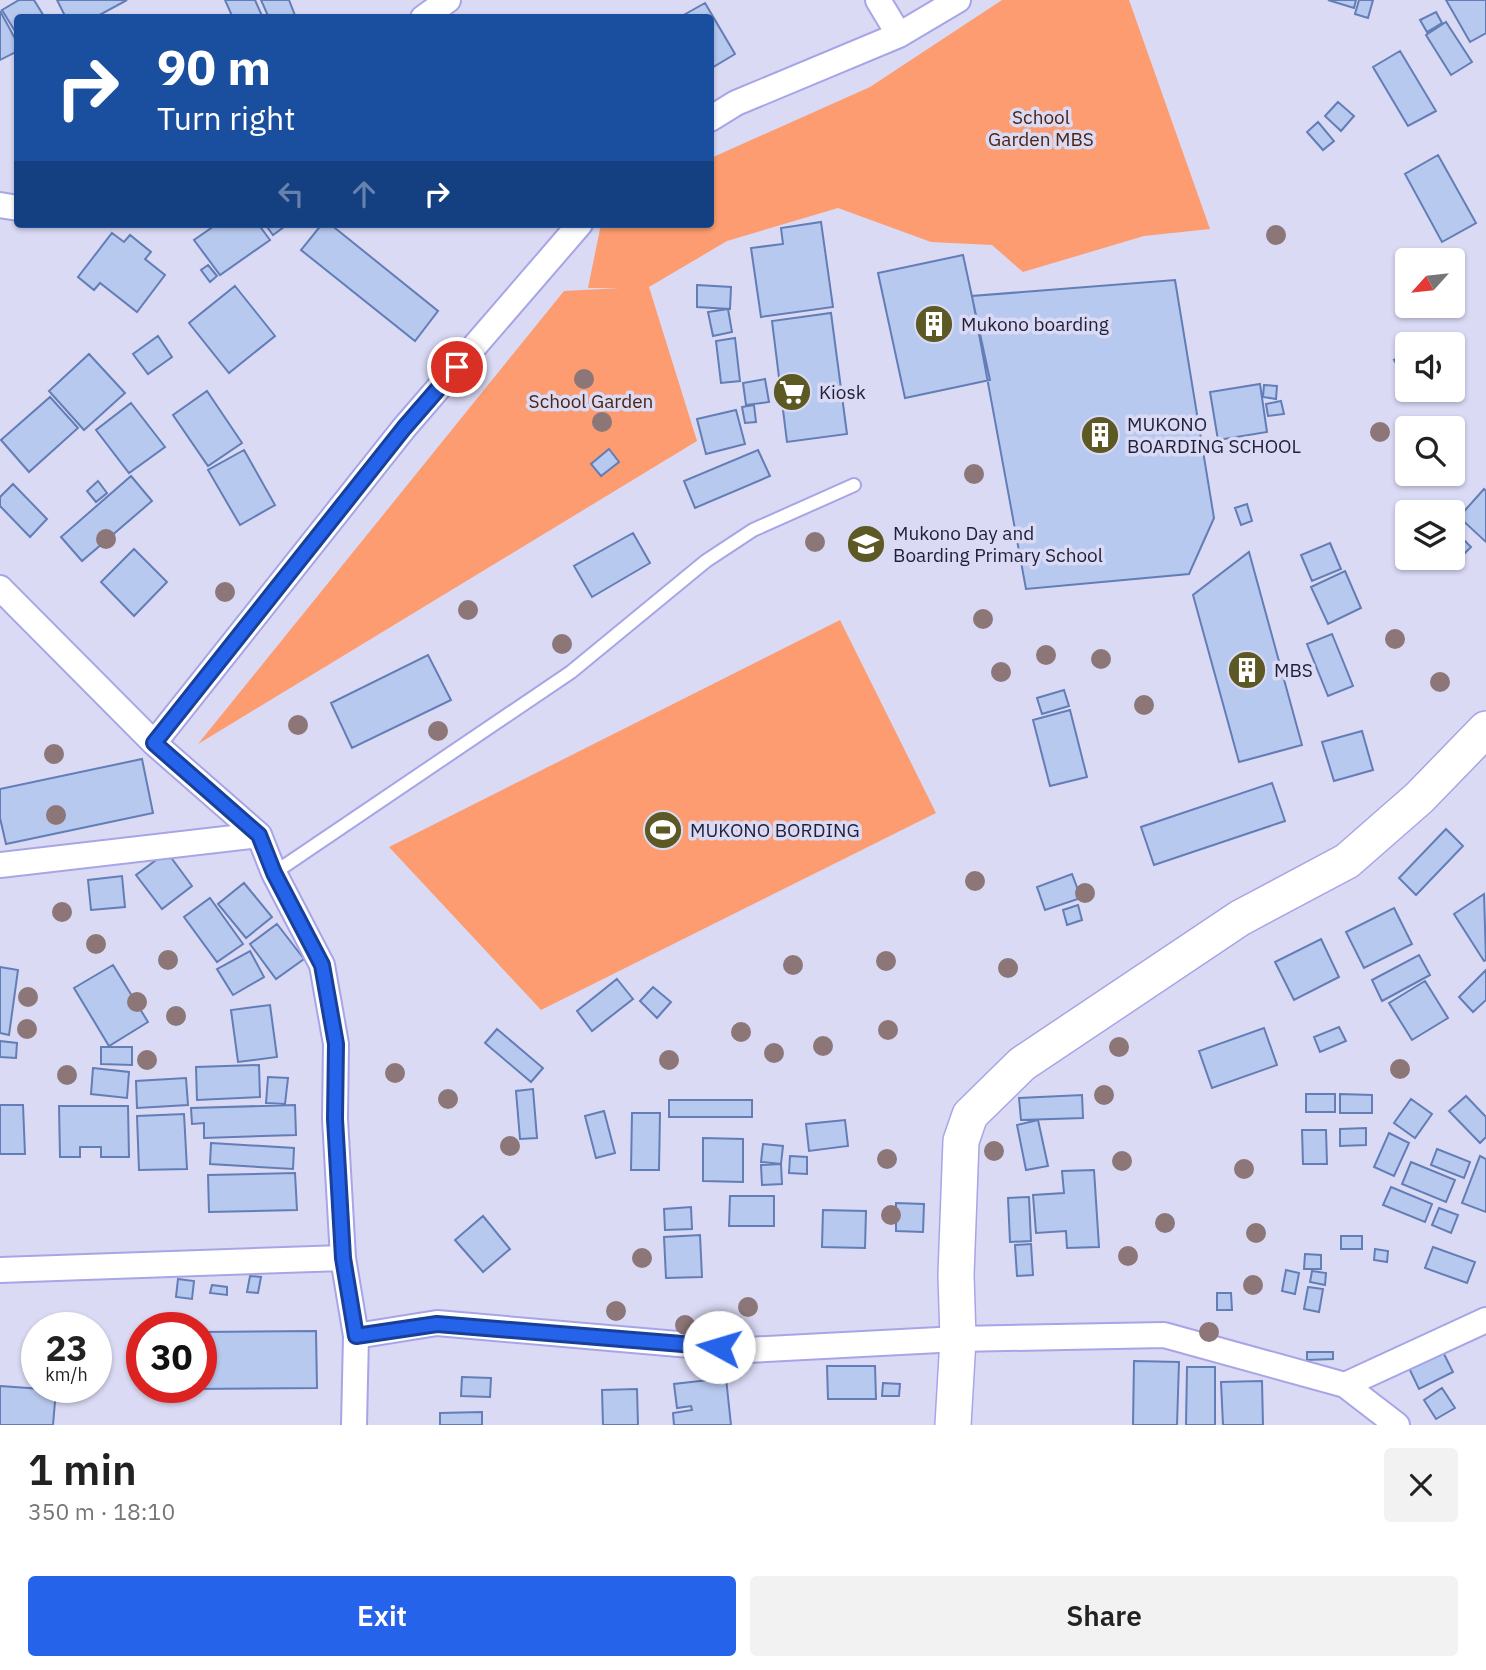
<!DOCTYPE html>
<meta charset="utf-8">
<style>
:root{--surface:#fff;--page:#f2f2f2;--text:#222;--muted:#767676;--accent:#2563eb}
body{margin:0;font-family:"IBM Plex Sans",sans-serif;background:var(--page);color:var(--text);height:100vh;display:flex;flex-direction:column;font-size:26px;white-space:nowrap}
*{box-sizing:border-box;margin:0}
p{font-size:23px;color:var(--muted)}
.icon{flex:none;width:38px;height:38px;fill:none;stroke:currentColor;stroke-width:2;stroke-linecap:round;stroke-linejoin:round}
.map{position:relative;height:1425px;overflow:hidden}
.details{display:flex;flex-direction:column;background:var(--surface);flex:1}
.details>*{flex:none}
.hud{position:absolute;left:14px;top:14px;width:700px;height:214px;border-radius:7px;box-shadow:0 2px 5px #0004;background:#1a4fa0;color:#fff;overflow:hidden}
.needle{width:46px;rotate:243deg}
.tools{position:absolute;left:1395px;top:248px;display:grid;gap:14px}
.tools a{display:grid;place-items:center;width:70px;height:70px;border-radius:7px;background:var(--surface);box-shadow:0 2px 5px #0004;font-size:35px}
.speed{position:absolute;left:21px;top:1312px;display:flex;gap:14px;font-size:35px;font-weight:700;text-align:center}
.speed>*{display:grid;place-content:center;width:91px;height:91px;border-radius:50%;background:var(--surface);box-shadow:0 2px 5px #0004;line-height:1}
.speed small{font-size:18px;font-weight:400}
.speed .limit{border:10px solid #d22;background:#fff;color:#111}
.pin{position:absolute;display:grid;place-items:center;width:60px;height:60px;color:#fff;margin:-30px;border:4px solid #fff;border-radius:50%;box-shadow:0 2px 7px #0007}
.me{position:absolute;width:77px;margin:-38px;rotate:276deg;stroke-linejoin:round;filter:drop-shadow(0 0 5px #0008)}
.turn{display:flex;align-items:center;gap:24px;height:147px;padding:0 28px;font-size:32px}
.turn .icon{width:91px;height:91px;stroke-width:2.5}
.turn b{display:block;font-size:49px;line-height:60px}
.lanes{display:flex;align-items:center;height:66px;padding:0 28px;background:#0003;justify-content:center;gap:35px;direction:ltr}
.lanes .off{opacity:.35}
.round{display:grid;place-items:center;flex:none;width:74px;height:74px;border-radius:7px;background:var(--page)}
.headline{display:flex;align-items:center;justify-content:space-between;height:119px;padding:0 28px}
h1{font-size:42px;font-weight:600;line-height:52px}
.cta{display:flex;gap:14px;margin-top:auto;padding:14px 28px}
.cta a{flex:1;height:80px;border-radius:7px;background:var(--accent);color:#fff;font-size:28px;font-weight:600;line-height:80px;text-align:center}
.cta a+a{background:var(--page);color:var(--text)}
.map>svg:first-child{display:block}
</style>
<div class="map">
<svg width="1486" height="1425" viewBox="0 0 1486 1425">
<rect width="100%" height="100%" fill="#dadaf5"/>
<path fill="#fc9c70" d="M1002,0h127l81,229 -66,7 -121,36 -31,-27 -61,-3 -93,-34 -111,33 -78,46 48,154 -499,303 366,-453 56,-3h-32l13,-64h109l1,-66 159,-71z
M840,620l96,193 -395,197 -152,-163z"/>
<path fill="#b8c9ef" stroke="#637db6" stroke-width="2" d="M19,0h15l11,18h-27v18l-16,-26z
M57,0h70l-33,18h-28z
M225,0h30l8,18h-30z
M261,0h28l7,18h-27z
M1328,0h28l-2,8z
M1359,0h14l-5,18 -13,-4z
M1446,0h40v33l-16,9z
M705,3l30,51 -25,15v-51l-30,-1z
M0,11l18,33v7l-18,9z
M1436,12l6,11 -15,9 -7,-12z
M1446,22l26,40 -21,13 -25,-40z
M1400,51l36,60 -28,15 -35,-59z
M1338,102l16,14 -13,15 -16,-15z
M1318,122l16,19 -11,9 -16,-18z
M1438,155l38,68 -34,19 -37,-68z
M821,222l12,85 -72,10 -10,-69 32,-4 -2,-16z
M217,224h41l12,16 -50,35 -26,-35z
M265,224h23l-15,11z
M322,224h8l108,87 -23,30 -114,-91z
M112,233l12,9 6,-7 21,17 -6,7 20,16 -28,37 -37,-29 -6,7 -16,-13z
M963,255l27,125 -85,18 -27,-125z
M208,265l9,11 -7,6 -9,-12z
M1175,280l39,238 -25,56 -163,15 -54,-293z
M697,285l34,2 -1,22 -33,-2z
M235,286l40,50 -46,37 -40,-50z
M728,309l4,23 -19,4 -5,-24z
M831,313l16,121 -60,8 -15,-121z
M158,336l14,21 -24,17 -15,-20z
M735,338l5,43 -19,2 -5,-42z
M1407,353v18l-5,2 -8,-13z
M89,354l36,39 -41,37 -35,-39z
M765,379l4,23 -23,3 -3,-22z
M1260,384l7,48 -49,8 -8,-48z
M1264,385l13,1 -1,13 -13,-2z
M207,391l35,52 -34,23 -35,-51z
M50,397l28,31 -49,44 -28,-32z
M1281,401l3,13 -16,2 -2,-12z
M131,403l34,44 -36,26 -33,-43z
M754,405l2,17 -11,1 -3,-16z
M736,410l9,34 -39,10 -9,-35z
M609,449l10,13 -18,14 -10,-12z
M244,450l31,55 -35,20 -32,-55z
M758,450l12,26 -75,32 -11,-27z
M131,476l21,25 -70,60 -21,-24z
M98,481l9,12 -11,9 -9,-11z
M13,484l34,35 -17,18 -30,-31v-9z
M1484,489l2,2v51l-27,-25z
M1247,504l5,17 -11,4 -6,-17z
M1452,528l19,19 -13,13 -6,-6z
M633,533l17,30 -58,34 -18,-31z
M1330,543l11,26 -29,12 -11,-26z
M134,549l33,33 -33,34 -33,-34z
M1249,552l53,193 -63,17 -46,-167z
M1345,571l16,37 -33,16 -17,-37z
M1332,634l21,52 -25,10 -21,-52z
M428,655l23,45 -99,48 -21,-45z
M1064,690l5,16 -27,8 -5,-16z
M1070,710l17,67 -37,9 -17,-66z
M1362,731l11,39 -39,11 -12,-39z
M142,759l11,54 -147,31 -6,-26v-29z
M1272,783l13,38 -131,44 -13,-38z
M1446,829l17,17 -47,49 -17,-17z
M167,852l25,34 -30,23 -26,-34z
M1072,874l9,24 -36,12 -8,-23z
M122,876l3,31 -34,3 -3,-30z
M244,883l28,34 -26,21 -28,-34z
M1484,894l2,66 -2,1 -30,-47z
M210,898l33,46 -26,18 -33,-45z
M1078,905l4,15 -15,5 -4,-15z
M1394,908l18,36 -48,24 -18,-36z
M277,924l27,35 -28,20 -26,-35z
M1321,939l18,38 -45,23 -19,-38z
M250,951l14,26 -31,18 -16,-26z
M1419,955l11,20 -48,26 -10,-21z
M113,965l35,57 -39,24 -35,-58z
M0,967l18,3 -9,65 -9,-2z
M1486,970v30l-13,12 -14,-15z
M617,979l16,20 -41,32 -15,-20z
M1425,981l23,37 -36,22 -23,-37z
M653,987l18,15 -14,16 -17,-17z
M270,1005l7,52 -39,5 -7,-52z
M1339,1027l7,14 -26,11 -6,-15z
M1264,1028l13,37 -65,23 -13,-37z
M497,1029l46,39 -12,14 -46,-39z
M0,1041l17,2 -1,15 -16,-1z
M101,1047h31v18l-31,-1z
M259,1065l1,32 -63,3 -1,-33z
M93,1068l36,4 -2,26 -36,-4z
M268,1077l20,1 -3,26 -19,-1z
M186,1078l2,27 -51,3 -1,-27z
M533,1089l4,49 -17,1 -4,-48z
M1306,1094h29v18h-29z
M1340,1094l32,1v18h-32z
M1082,1095l1,23 -62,2 -2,-22z
M1466,1096l20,21v20l-6,6 -31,-32z
M1411,1099l21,15 -17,24 -21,-15z
M669,1100h83v17h-83z
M0,1105h23l2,49h-25z
M295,1105l1,30 -92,3v-15l-12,1 -1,-16z
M59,1106h69l1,51h-28v-10h-21v10h-20z
M604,1111l11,42 -19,5 -11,-42z
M632,1113h28l-1,57h-28z
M184,1114l3,55 -48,1 -2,-54z
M845,1120l3,26 -39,5 -3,-27z
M1038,1120l10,46 -22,4 -9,-45z
M1366,1128v17l-26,1v-17z
M1302,1130h24l1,34h-24z
M1389,1133l20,10 -15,33 -20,-9z
M703,1138l40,1v43l-40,-1z
M211,1143l83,5 -1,21 -83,-5z
M763,1144l20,2 -2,18 -20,-2z
M1437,1149l33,13 -6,16 -33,-13z
M790,1156l17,1v17l-18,-1z
M1480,1156l6,3v53l-24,-9z
M1411,1162l44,18 -9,22 -44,-18z
M781,1164l1,20 -20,1 -1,-20z
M1094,1170l5,77 -32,1 -1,-17 -30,2 -3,-38 31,-2 -2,-22z
M295,1173l2,37 -88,2 -1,-37z
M1391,1187l41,17 -7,18 -42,-17z
M730,1196h44v30h-45z
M1029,1197l2,44 -21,1 -2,-44z
M896,1203l28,1 -1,28 -27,-1z
M691,1207l1,22 -27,1 -1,-21z
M1439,1208l19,7 -7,18 -19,-8z
M823,1210l43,1 -1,37 -43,-1z
M483,1216l27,33 -27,23 -28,-32z
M700,1235l2,42 -36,1 -2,-41z
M1341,1236h21v13h-21z
M1031,1244l2,31 -16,1 -2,-31z
M1433,1247l42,15 -8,21 -42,-15z
M1375,1249l13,2 -1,11 -13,-2z
M1305,1254l16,1v14h-17z
M1286,1270l13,3 -4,21 -13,-3z
M1312,1271l14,2 -1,12 -15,-3z
M250,1276l11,1 -3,16 -11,-1z
M178,1279l16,2 -2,18 -16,-2z
M212,1285l15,2v8l-17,-2z
M1308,1287l15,2 -4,23 -15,-3z
M1217,1293h14l1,17h-15z
M316,1331l1,57 -128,1 12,-1v-56z
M1441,1348l12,24 -34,17 -12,-25z
M1307,1352h26v7l-26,1z
M1134,1361l45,1 -2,63h-44z
M827,1366h48l1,33h-48z
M1187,1367h28v58h-29z
M462,1377l29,1 -1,19 -29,-1z
M726,1378l5,47h-57l-1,-12 19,-3 -1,-4 -14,2 -3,-24z
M1262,1381l1,44h-40l-2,-43z
M883,1383l17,1 -1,12h-17z
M0,1386l56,4 -3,35h-53z
M1442,1388l13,20 -19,11 -12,-19z
M637,1389l1,36h-35l-1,-35z
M482,1412v13h-42v-12z"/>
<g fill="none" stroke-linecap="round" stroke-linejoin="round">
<g stroke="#a7a5e6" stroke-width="16">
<path id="lane" d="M274,873l297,-201 135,-111 47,-31 101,-45"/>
</g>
<g stroke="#a7a5e6" stroke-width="28">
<path id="street" d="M878,0l21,35
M423,18l25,-18
M710,119l26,-16 163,-68 59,-35
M0,205l18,3
M0,588l154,155 105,92 15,38 48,92 14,79 -1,75 8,139 13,78 -2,89
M154,743l250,-315 176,-204
M0,865l259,-30
M0,1270l343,-12
M356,1336l81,-13 310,27 211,-11 206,-4 181,50 141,-65
M1345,1385l52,40"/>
</g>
<g stroke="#a7a5e6" stroke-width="38">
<path id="secondary" d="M953,1425l5,-86 -2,-64 5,-134 9,-26 52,-51 218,-146 107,-57 72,-63 67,-69"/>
</g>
<use href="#lane" stroke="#fff" stroke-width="12"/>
<use href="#street" stroke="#fff" stroke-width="24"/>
<use href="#secondary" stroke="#fff" stroke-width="35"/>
</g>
<g fill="#8c7678">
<circle cx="1276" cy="235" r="10"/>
<circle cx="584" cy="379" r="10"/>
<circle cx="602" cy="422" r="10"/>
<circle cx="1380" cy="432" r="10"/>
<circle cx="974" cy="474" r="10"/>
<circle cx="106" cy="539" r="10"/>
<circle cx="815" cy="542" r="10"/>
<circle cx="225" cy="592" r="10"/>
<circle cx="468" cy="610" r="10"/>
<circle cx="983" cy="619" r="10"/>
<circle cx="1395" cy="639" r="10"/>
<circle cx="562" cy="644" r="10"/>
<circle cx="1046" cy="655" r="10"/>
<circle cx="1101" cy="659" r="10"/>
<circle cx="1001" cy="672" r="10"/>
<circle cx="1440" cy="682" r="10"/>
<circle cx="1144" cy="705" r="10"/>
<circle cx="298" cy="725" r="10"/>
<circle cx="438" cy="731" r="10"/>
<circle cx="54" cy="754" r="10"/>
<circle cx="56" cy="815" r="10"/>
<circle cx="975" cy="881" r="10"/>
<circle cx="1085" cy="893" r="10"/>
<circle cx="62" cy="912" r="10"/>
<circle cx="96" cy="944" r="10"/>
<circle cx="168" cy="960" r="10"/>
<circle cx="886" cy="961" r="10"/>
<circle cx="793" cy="965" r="10"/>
<circle cx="1008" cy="968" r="10"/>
<circle cx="28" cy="997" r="10"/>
<circle cx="137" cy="1002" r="10"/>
<circle cx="176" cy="1016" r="10"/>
<circle cx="27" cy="1029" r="10"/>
<circle cx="888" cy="1030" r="10"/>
<circle cx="741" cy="1032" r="10"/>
<circle cx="823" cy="1046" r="10"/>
<circle cx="1119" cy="1047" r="10"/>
<circle cx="774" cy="1053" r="10"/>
<circle cx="147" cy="1060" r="10"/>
<circle cx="669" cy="1060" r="10"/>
<circle cx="1400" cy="1069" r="10"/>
<circle cx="395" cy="1073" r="10"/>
<circle cx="67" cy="1075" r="10"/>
<circle cx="1104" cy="1095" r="10"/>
<circle cx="448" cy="1099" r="10"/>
<circle cx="510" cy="1146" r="10"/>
<circle cx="994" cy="1151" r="10"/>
<circle cx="887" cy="1159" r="10"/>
<circle cx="1122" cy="1161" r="10"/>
<circle cx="1244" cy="1169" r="10"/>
<circle cx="891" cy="1215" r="10"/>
<circle cx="1165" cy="1223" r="10"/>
<circle cx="1256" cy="1233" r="10"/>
<circle cx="1128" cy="1256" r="10"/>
<circle cx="642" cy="1258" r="10"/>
<circle cx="1253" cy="1285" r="10"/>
<circle cx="748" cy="1307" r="10"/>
<circle cx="616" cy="1311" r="10"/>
<circle cx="685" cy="1325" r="10"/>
<circle cx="1209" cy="1332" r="10"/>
</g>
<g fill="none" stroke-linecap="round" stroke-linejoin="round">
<g stroke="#184099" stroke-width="18">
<path id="route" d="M457,367l-53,61 -250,315 105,92 15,38 48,92 14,79 -1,75 8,139 13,78 81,-12 282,23"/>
</g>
<use href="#route" stroke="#2563eb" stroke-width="12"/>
</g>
<defs>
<g id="building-disc" transform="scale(2.0125)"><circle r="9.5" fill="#5d5925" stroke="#dadaf5"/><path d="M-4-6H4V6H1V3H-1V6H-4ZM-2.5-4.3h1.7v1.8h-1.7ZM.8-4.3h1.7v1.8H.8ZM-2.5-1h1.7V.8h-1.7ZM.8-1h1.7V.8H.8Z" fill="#fff"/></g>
<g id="supermarket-disc" transform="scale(2.0125)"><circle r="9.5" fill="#5d5925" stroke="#dadaf5"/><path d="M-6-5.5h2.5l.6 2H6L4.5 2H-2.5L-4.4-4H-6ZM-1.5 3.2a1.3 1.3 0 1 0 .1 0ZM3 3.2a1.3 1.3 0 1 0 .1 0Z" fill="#fff"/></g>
<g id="school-disc" transform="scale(2.0125)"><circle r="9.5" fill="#5d5925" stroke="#dadaf5"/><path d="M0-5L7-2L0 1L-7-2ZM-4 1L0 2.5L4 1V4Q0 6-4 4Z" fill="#fff"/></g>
<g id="stadium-disc" transform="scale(2.0125)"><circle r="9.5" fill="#5d5925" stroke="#dadaf5"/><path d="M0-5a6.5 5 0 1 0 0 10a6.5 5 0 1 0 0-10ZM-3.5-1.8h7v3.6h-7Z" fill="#fff"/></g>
</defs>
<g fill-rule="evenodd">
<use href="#building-disc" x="934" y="324"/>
<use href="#supermarket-disc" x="792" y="392"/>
<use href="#building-disc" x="1100" y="435"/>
<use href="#school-disc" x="866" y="544"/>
<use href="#building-disc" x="1247" y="670"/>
<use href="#stadium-disc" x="663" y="830"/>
</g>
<g text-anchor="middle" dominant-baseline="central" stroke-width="7" stroke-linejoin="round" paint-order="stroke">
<g font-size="19" fill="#4d2512" stroke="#dadaf5">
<text x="1041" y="117">School<tspan x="1041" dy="22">Garden MBS</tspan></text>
<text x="591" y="401">School Garden</text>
</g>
<g font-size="19" fill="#201f38" stroke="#dadaf5" text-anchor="start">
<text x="961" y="324">Mukono boarding</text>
<text x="819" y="392">Kiosk</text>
<text x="1127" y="424">MUKONO<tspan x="1127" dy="22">BOARDING SCHOOL</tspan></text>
<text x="893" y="533">Mukono Day and<tspan x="893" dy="22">Boarding Primary School</tspan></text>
<text x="1274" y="670">MBS</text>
<text x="690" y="830">MUKONO BORDING</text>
</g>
</g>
</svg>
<div class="tools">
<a><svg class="needle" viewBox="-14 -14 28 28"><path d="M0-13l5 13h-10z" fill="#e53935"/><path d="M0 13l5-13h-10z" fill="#767676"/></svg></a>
<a><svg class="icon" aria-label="sound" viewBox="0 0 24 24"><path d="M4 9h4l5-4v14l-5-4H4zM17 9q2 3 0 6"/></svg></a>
<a><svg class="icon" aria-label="search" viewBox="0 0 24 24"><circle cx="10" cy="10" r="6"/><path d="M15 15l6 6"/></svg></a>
<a><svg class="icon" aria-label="layers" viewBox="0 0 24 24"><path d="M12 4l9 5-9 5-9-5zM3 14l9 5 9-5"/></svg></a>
</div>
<div class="speed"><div>23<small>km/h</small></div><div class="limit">30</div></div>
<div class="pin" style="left:457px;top:367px;background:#d93025"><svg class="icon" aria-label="arrive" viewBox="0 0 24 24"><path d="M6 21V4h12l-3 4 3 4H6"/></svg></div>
<svg class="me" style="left:719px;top:1347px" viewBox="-20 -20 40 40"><circle r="19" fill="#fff"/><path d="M0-13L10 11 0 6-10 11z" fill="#2563eb"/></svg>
<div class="hud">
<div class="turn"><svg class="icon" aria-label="right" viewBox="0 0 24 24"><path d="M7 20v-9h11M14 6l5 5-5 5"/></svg><div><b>90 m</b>Turn right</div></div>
<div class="lanes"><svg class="icon off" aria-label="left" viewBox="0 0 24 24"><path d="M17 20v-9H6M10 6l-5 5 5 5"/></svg><svg class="icon off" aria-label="ahead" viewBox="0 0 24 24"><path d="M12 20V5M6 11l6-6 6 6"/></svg><svg class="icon" aria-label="right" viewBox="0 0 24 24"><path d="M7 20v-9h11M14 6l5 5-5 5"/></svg></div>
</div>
</div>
<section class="details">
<div class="headline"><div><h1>1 min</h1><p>350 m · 18:10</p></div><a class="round"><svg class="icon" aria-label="close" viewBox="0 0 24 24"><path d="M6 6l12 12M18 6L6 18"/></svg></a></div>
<div class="cta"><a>Exit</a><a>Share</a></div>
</section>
